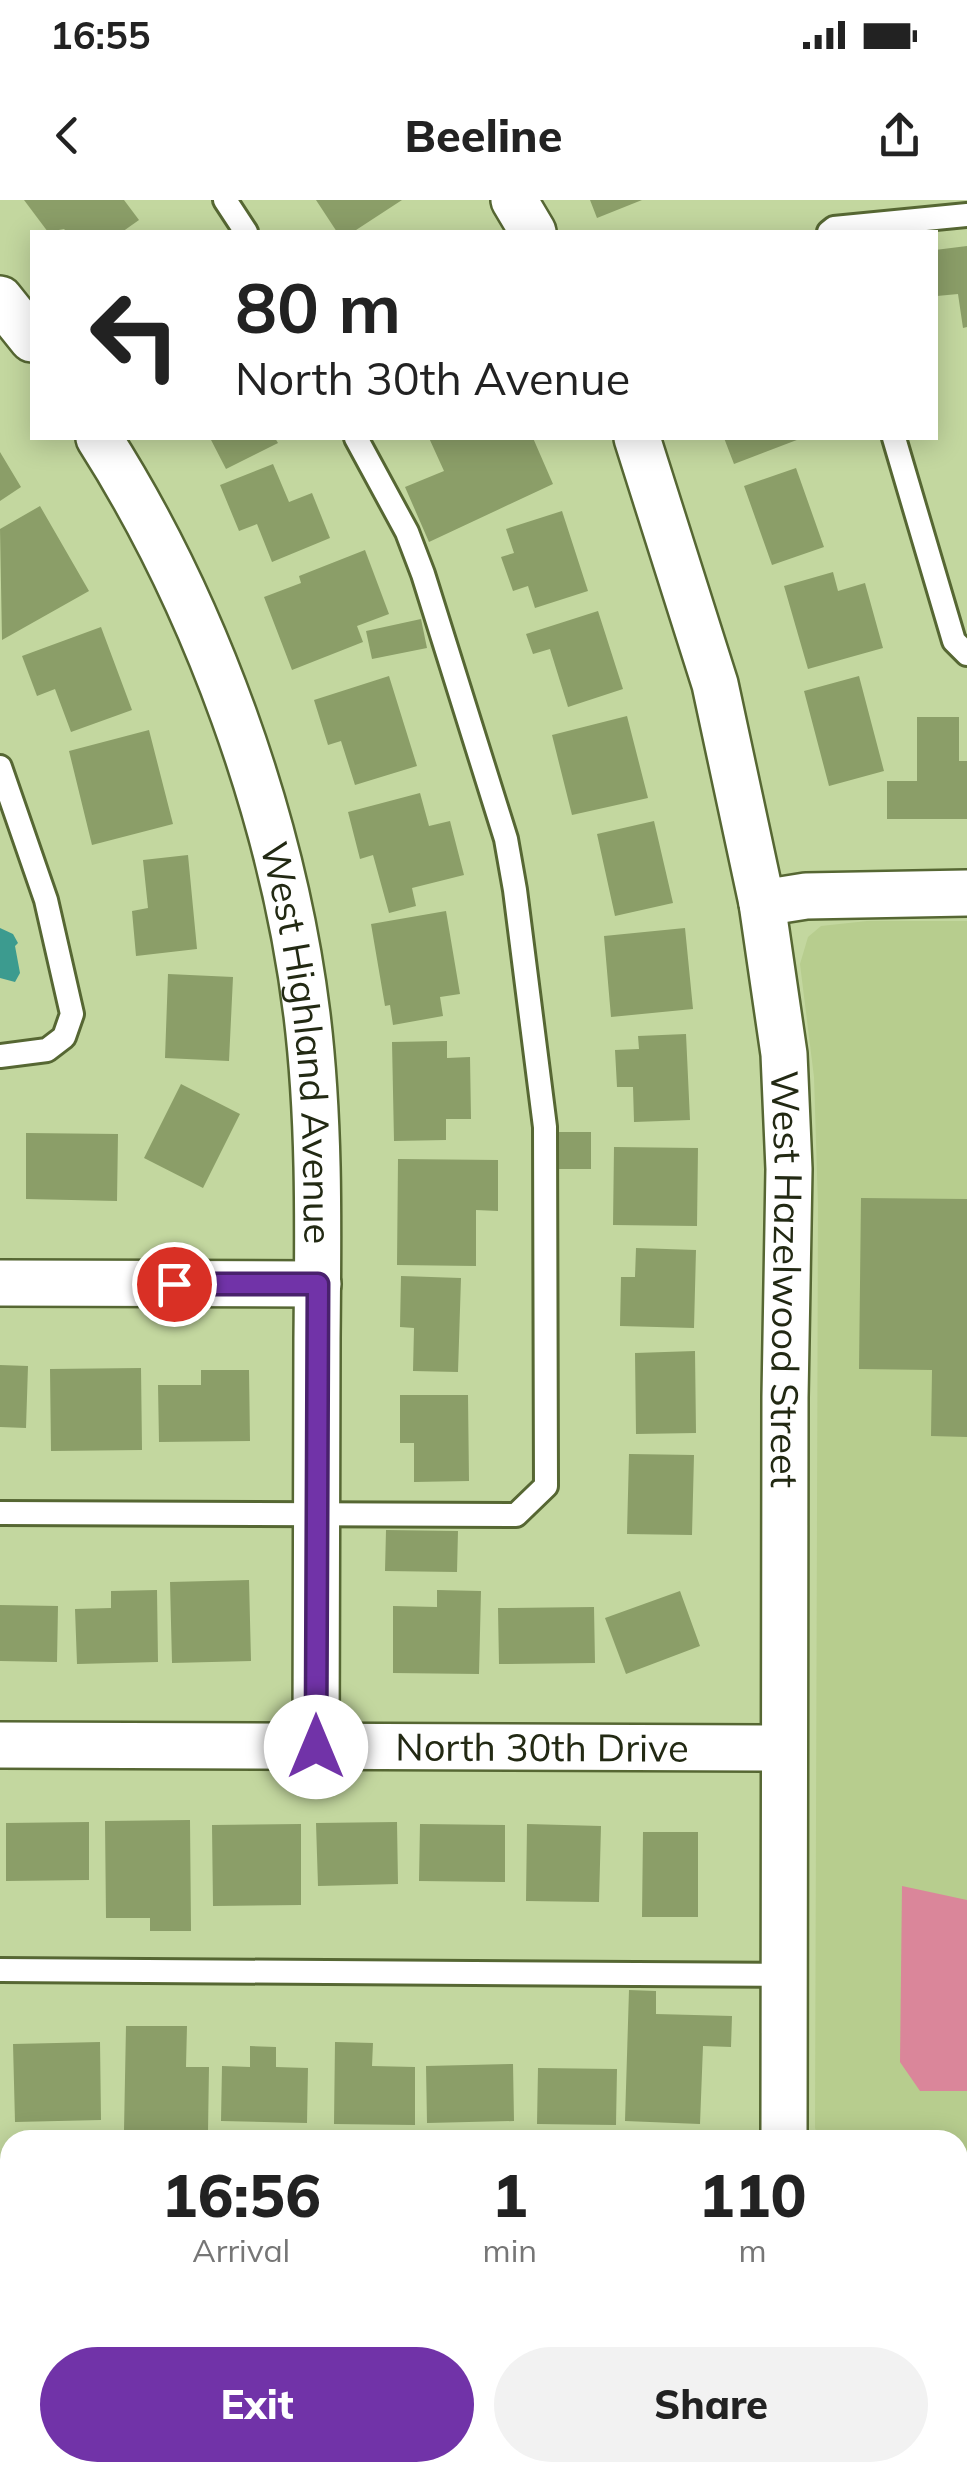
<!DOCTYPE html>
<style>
:root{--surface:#fff;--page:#f2f2f2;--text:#222;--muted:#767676;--accent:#7133a8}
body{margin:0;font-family:Mulish,sans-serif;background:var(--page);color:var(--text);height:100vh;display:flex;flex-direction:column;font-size:38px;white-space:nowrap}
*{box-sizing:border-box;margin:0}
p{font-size:32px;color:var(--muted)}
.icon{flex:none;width:55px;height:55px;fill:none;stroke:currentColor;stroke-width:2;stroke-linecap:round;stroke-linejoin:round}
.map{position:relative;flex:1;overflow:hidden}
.drawer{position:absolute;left:0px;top:1930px;width:968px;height:352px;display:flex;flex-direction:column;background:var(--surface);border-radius:30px 30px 0 0;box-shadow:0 5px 25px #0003}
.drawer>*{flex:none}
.guide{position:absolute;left:30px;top:30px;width:908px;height:210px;border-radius:0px;box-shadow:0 5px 25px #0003;background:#fff;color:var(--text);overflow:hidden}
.pin{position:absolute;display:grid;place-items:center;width:85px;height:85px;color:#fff;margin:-42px;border:5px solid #fff;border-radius:50%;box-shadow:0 2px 10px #0007}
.me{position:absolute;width:110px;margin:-55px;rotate:0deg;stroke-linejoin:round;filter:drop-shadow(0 0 8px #0008)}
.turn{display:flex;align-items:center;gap:35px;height:210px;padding:0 40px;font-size:45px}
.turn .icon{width:130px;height:130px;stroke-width:2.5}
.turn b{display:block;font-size:70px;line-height:85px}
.eta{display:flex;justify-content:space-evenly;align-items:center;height:170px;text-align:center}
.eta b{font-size:60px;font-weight:800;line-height:70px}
.button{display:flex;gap:20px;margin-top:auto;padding:20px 40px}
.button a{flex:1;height:115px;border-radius:60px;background:var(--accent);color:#fff;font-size:40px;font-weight:800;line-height:115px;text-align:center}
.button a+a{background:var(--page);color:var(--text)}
.status{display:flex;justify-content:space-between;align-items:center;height:70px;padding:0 50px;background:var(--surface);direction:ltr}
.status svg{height:28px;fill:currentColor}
header{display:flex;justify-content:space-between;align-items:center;height:130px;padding:0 40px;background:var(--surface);font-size:45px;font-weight:800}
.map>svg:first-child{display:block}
</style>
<div class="status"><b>16:55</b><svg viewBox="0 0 49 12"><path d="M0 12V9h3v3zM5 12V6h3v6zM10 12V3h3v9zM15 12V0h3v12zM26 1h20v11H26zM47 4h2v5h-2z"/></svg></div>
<header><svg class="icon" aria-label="back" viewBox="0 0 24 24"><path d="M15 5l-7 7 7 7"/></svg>Beeline<svg class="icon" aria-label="share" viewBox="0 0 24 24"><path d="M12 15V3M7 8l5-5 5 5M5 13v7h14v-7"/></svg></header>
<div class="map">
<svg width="967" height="2281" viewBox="0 0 967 2281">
<rect width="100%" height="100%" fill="#c3d79f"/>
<path fill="#b7cd8e" d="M867,721h100v1244h-9v-25h-139l-4,-12 3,-922 -4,-129 -14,-113 8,-27 13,-11z
M958,2046h9v235h-967v-207l10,-1v199h948z"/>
<path fill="#da869a" d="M902,1686l65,14v191h-47l-20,-29z"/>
<path fill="#3c9b8f" d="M0,728l13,6 5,9 -3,3 5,27 -5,9 -15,-4z"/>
<path fill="#8b9e68" d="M24,0h100l15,20 -17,12h-55l-3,-3 -16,3z
M316,0h86l-49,32h-16z
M590,0h52l-45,18z
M967,46v81l-4,1 -5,-34 -21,2 -2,-46z
M210,238h65l3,5 -52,26z
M429,238h104l20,46 -124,58 -24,-55 39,-16z
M724,238h78l-68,26z
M0,252l21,35 -21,14z
M273,264l16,38 23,-9 18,45 -58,24 -15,-38 -18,7 -19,-46z
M796,268l28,79 -52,18 -28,-79z
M40,306l49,85 -87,49 -2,-111z
M562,311l26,80 -53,17 -7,-22 -15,5 -12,-34 13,-4 -8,-24z
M365,350l24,64 -32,12 6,16 -71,28 -28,-73 37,-14 -2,-7z
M833,372l5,19 27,-8 18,65 -75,21 -24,-83z
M598,411l25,78 -55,18 -18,-58 -17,5 -7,-20z
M421,419l6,29 -55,11 -6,-28z
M101,427l31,83 -61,22 -16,-43 -18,7 -15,-40z
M389,476l28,90 -62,19 -14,-44 -13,4 -14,-45z
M859,476l25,95 -55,15 -25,-95z
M627,516l21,82 -76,17 -20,-80z
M917,517h42v44h8v58h-80v-38h30z
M149,530l24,94 -81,21 -23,-94z
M420,593l9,33 21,-5 14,54 -52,13 4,18 -27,7 -16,-58 -13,4 -12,-47z
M654,621l19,82 -58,13 -18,-82z
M188,655l9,94 -61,7 -4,-45 16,-3 -5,-48z
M446,711l14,83 -20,3 3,19 -50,9 -3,-20 -5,1 -14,-82z
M685,728l8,81 -82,8 -7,-81z
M168,774l65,3 -4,84 -64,-3z
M686,834l4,86 -56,2 -1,-35h-16l-2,-37 24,-1 -1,-13z
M447,841v17l23,-1 1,62h-25v21l-52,1 -2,-99z
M181,884l59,30 -37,74 -59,-30z
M558,932h33v37h-33z
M26,933l92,1 -1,67 -91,-2z
M614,947l84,1 -1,78 -84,-1z
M398,959l100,1v51l-22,-1v56l-79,-1z
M861,998l106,1v238l-36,-1 1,-66 -73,-1z
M636,1048l60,2 -2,78 -74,-2 1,-49h14z
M401,1076l60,2 -3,94 -45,-1 1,-43 -14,-1z
M695,1151l1,82 -60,1 -1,-81z
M0,1165l28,1 -2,62 -26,-1z
M141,1168l1,82 -91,1 -1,-82z
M201,1170h48l1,71 -91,1 -1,-57h43z
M400,1195h68l1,86 -55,1v-39h-14z
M629,1254l65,1 -2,80 -65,-1z
M386,1330l72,1 -1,41 -72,-1z
M249,1380l2,81 -79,2 -2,-81z
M157,1390l1,72 -81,2 -2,-55 36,-1v-17z
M437,1390l44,1 -2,83 -86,-1v-67l44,1z
M680,1391l20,55 -74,28 -21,-56z
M0,1405l58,1 -1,56 -57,-1z
M594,1407l1,56 -96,1 -1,-56z
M190,1620l1,111h-41v-13h-44l-1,-97z
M89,1622v58l-83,1v-58z
M397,1622l1,62 -80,2 -2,-63z
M301,1624v81l-88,1 -1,-81z
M420,1624l85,1v57l-86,-1z
M527,1624l74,2 -2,76 -73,-1z
M643,1632h55v85h-56z
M629,1790l27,1v23l76,2 -1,31 -28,-1 -3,78 -75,-3z
M126,1826h61l-1,41h23l-1,65 -84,-1z
M100,1842l1,78 -86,2 -2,-78z
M335,1842l38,1 -1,23 43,1v58l-81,-1z
M250,1846l26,1v20l32,1 -1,55 -86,-2 1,-55 28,1z
M513,1864l1,57 -87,2 -1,-57z
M538,1868l79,1 -1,56 -79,-1z
M661,2272h226v9h-226z"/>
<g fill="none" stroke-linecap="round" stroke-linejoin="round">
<g stroke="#566733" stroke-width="28">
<path id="lane" d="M225,0l21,32
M829,32l5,-4 133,-13
M894,238l60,203 13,13
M0,567l46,133 26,114 -8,23 -17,13 -47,6
M0,1313l516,2 30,-29 -1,-359 -30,-237 -9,-51 -83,-265 -16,-42 -51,-94
M0,1770l784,5
M297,2272l4,9
M424,2281l3,-9"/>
</g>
<g stroke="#566733" stroke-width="50">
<g id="street">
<path d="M514,0l19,32"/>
<path d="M0,99l32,40"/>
<path id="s1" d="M99,238c106,166 184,381 208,577 13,107 11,217 10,324 0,136 -1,272 -1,408"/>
<path id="s2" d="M637,238l78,246 47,219 22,151 5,115 -4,228 -1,743"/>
<path d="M762,703l44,-7 161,-3"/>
<path d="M0,1083l318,1"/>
<path id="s3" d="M0,1545l784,3"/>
</g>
</g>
<g stroke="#566733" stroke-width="60">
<path id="secondary" d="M958,2009h9
M0,2014l10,-1"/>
</g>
<use href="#lane" stroke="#fff" stroke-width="22"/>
<use href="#street" stroke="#fff" stroke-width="45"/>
<use href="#secondary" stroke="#fff" stroke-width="55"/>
</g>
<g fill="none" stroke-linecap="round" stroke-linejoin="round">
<g stroke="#49216d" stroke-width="25">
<path id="route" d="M174,1084h144l-2,463"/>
</g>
<use href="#route" stroke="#7133a8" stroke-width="18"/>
</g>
<g text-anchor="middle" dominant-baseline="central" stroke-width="9" stroke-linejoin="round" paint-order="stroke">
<g font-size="38" fill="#222913" stroke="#e9f4d8">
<text stroke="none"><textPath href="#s1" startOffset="645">West Highland Avenue</textPath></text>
<text stroke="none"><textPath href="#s2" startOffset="860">West Hazelwood Street</textPath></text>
<text stroke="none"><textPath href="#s3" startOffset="542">North 30th Drive</textPath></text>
</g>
</g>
</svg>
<div class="pin" style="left:174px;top:1084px;background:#d93025"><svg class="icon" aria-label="arrive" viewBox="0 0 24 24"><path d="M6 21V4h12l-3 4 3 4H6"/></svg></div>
<svg class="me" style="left:316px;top:1547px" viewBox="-20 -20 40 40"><circle r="19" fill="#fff"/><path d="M0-13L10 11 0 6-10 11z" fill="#7133a8"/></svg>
<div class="guide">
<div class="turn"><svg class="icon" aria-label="left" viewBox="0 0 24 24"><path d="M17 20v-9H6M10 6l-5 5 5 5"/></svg><div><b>80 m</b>North 30th Avenue</div></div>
</div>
<section class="drawer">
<div class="eta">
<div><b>16:56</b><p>Arrival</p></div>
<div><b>1</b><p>min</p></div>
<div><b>110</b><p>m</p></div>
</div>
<div class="button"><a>Exit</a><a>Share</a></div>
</section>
</div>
